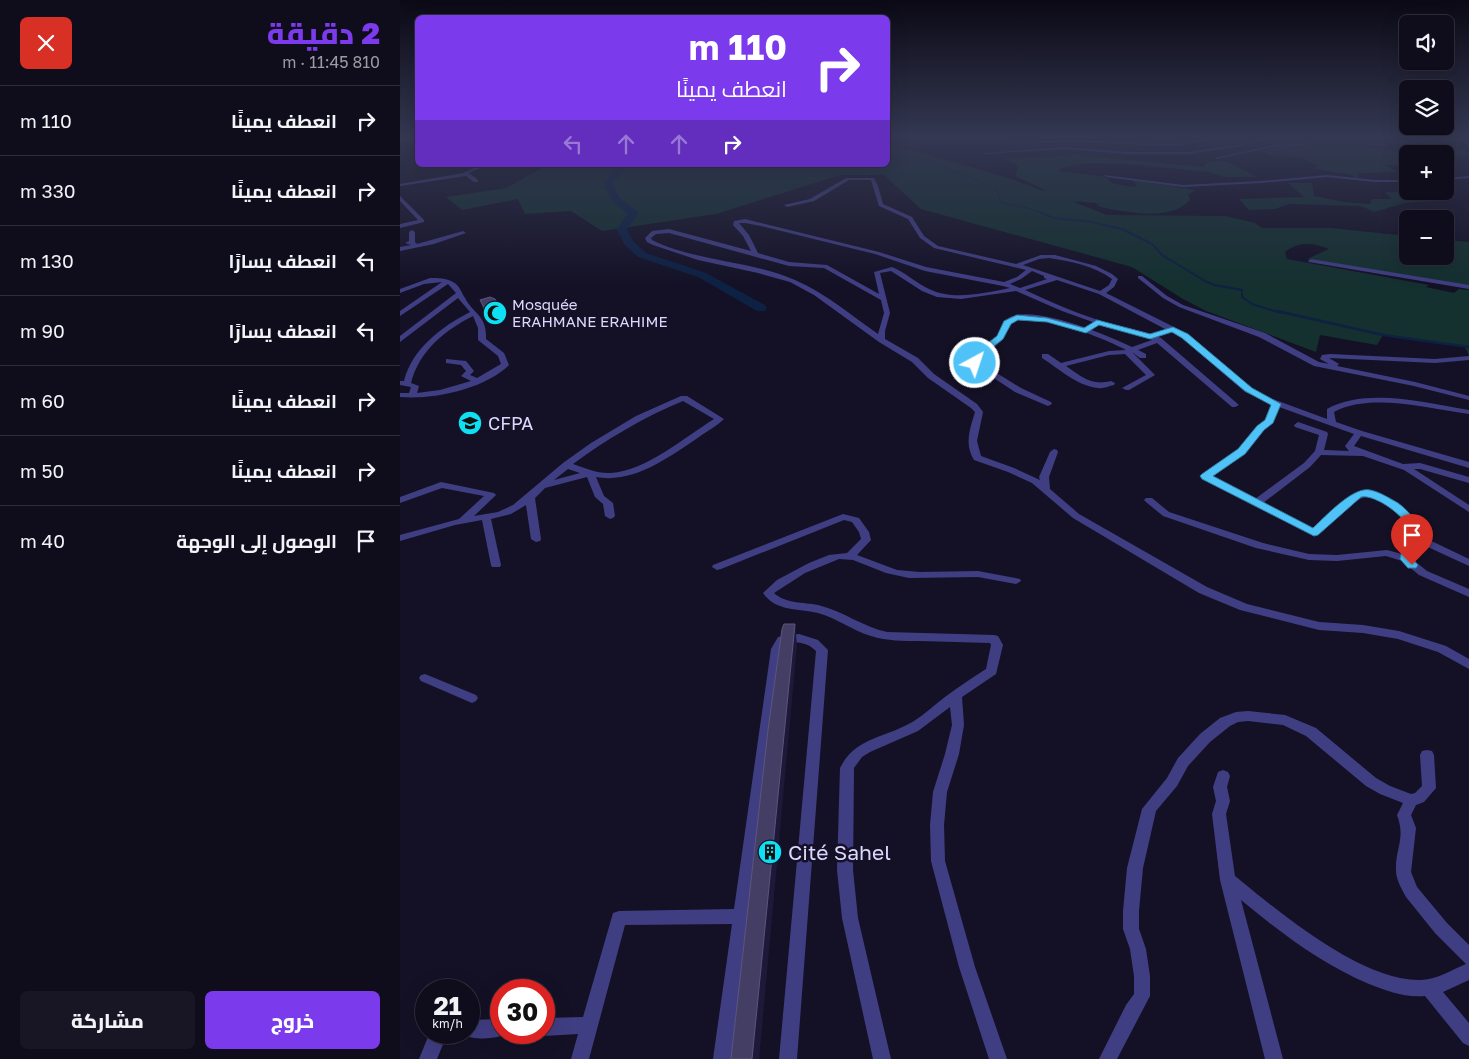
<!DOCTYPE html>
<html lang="ar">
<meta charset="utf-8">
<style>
:root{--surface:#0f0d1c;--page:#181625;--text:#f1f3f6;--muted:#9b9ca3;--line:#2f2d3b;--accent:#7c3aed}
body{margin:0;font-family:"Golos Text",Cairo,sans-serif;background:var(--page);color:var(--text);direction:rtl;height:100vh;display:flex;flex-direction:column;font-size:19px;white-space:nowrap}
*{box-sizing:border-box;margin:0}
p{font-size:16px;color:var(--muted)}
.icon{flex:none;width:28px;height:28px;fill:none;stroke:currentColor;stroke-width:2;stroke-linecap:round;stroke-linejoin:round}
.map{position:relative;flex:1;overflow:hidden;direction:ltr}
.side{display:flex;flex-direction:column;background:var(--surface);width:400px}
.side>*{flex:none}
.banner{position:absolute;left:15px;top:15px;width:475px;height:152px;border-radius:8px;box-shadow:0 5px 20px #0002,0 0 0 1px var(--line);direction:rtl;background:#7c3aed;color:#fff;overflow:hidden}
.controls{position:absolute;left:999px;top:15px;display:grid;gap:10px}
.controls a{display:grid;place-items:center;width:55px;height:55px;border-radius:8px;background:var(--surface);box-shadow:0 5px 20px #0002,0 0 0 1px var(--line);font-size:25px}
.speed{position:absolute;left:15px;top:979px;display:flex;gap:10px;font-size:25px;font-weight:700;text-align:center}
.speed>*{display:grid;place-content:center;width:65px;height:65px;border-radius:50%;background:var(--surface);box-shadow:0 5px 20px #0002,0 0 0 1px var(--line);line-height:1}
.speed small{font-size:12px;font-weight:400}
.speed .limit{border:8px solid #d22;background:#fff;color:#111}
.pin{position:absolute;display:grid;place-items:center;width:42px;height:42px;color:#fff;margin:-51px -21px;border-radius:50% 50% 50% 0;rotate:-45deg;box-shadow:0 0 5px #0007}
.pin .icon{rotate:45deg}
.me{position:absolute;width:55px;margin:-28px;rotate:40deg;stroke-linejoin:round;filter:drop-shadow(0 0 4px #0008)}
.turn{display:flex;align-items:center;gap:18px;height:105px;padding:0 20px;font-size:22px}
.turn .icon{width:65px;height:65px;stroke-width:2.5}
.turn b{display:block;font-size:35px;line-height:42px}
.lanes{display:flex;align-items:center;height:48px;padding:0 20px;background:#0003;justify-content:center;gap:25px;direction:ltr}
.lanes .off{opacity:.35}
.round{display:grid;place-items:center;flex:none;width:52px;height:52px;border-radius:8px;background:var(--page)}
.overview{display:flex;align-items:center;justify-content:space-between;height:85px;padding:0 20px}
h1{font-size:30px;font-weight:800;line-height:38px;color:var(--accent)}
.action{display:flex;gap:10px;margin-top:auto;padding:10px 20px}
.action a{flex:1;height:58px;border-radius:8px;background:var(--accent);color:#fff;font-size:20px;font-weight:800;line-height:58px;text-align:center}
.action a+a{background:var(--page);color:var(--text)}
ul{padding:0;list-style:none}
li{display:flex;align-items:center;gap:15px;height:70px;padding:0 20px;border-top:1px solid var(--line)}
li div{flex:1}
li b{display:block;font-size:19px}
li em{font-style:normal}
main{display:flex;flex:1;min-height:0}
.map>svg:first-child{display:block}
</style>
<main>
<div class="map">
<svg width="1069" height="1059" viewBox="0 0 1069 1059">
<rect width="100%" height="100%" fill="#141126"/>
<path fill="#14302f" d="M914,137h19l-6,5 14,4 11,-2 50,9 51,-2 -4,-3 20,5v3l-61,-2 -1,11h-22l12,7 -39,1 1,5h-5l-1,-3c-13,-3 -26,-3 -39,-7l5,-2 -19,-9 -29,-1 -10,-5 41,-7z
M488,143l120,35 36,13 1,-1 -30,-14 4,-10 -14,-7 74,-4 124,12 4,-5 19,-1 31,16h-31l-18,-5 -68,-7 -48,-2 -31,5 -3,3 45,5 11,8 21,3 1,-2 -3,-5 63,10 -8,4 2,6c-20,22 -64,12 -90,7l-4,-4 -25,-2 36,14 118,1 30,7 7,5h69l76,8 1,20h37v-16l24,2v44l-162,-27 22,-10c-16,-6 -30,-8 -44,3l2,7 142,26 -3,2 28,6 5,-4 10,1v66l-4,-9 -82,-12 -6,10 -57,-10 -4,17 -110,-41 -23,-12 -51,-32 -211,-58 -37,-34h-44l-124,39 -114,17 -31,-20 -46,3 -7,-15 -56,11 -16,-13 60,-9 41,-23h341z
M888,183h24l2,13 30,6 26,2 2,-5h20l-7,-7 28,-1 -5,5 22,5 -25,2 -31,9 -13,-6 -72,-2 -14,5 -26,1 -10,-11 65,-2z"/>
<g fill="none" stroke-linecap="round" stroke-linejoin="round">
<path stroke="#0d2143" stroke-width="1" d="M488,157l34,4 25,7 49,20 5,15 27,5 17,6"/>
<path stroke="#0d2143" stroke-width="2" d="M641,213l13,5 38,4 30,7 30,15 10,11 43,26 9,4 28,5v7l10,7 29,9"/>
<path stroke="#0d2143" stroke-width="2.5" d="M877,311l106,24 86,12"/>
<path fill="#0d2143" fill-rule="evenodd" d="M217,165h8l-1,5 -11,13 6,14 20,16 -12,16 6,12 13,12 60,20 59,32 2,3 -2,3h-8l-59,-34 -60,-20 -14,-13 -7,-15 11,-15 -16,-13 -9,-18 14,-15z"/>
<path fill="#403e83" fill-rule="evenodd" d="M14,137h4v1l-18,4v-2z
M821,137h8l-56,9 -100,-4 -67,2 -2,-1 69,-3 100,4z
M872,137h6l-42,10 -48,7h-60l-64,-5 -79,5 -2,-1 81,-6 64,5h60l48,-7z
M916,137h4l-14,8 -32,2 -58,12 -2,-1 60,-13 31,-2z
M1038,137l31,3v2l-31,-3 -68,7 -2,-1z
M76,167l4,1 -11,5 9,7v2h-4l-8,-6 -66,10v-2l63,-11z
M704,175l79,10 78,-4 66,-6 48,5h33v2h-33l-48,-5 -66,6 -78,4 -77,-10z
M1069,176v2l-24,2v-2z
M446,178h28l4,8 5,18 29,13 12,19 14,10 78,18 25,-9h14l41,11 16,8 6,5 -4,8 -8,6 82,41 63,54 19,10 57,21v-10c40,-22 99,-6 142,1v4c-39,-5 -99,-22 -135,-2l2,10 26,9 107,31v6l-108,-32 -7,10 49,18 17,-1 49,14v6l-49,-14h-6l55,36v7l-65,-42 -41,-14 -42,-1 -11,12 -47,36 50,26c13,-12 38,-41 57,-39 10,2 20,9 28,14 11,7 21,18 21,31l50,24v7l-52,-24 -6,16 16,13 42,18v8l-50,-22 -17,-14 -16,-5 -49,5 -28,-1 -53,-12 -93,-32 -17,-14 -2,-2 2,-2h6l17,14 94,31 46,11 28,1 50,-5 15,4c2,-6 6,-12 7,-19 3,-20 -25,-33 -40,-39 -18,3 -38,27 -51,39l-4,1 -111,-57 -2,-2 2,-2 35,-25 19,-24 9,-6 5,-16 -26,-12 -63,-54 -83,-44 -42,-14 -32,10c26,12 52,24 80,32 19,6 37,8 56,16l78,67 -4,2h-3l-75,-64 -19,7 8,4v4h-6l-8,-6 23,23 -26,15h-3l-4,-2 24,-13 -21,-21 -16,1 -43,11c16,11 25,20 45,15l4,2 -1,2c-5,1 -11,4 -16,3 -21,-2 -40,-20 -56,-30v-4h6l13,9 48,-12 17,-1c-21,-11 -91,-40 -112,-29 -6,3 -8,14 -12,19 -6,7 -15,11 -22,17l-1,5 42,26 30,14 1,2 -4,2 -33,-14 -44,-29c2,-13 14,-16 23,-24 7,-5 7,-18 16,-22 26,-12 97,18 122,30l20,-7 -11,-5 -40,-10 -39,-14 -46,-20 -55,8 -24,-2 -15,-6 -31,-20 -11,2 10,40 -5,18v8l33,19 16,16 43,30 6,8 -6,29 4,15 33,12 26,12 -1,-3 11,-25 4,-3 3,1 1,2 -9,25 1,12 29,25 128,73 40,17 72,18 44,3 36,6 47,15 23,13v10l-31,-17 -40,-13 -35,-6 -44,-3 -79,-20 -41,-17 -126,-75 -41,-35 -24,-11 -34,-12c-10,-16 -4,-31 1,-48l-4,-4 -43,-30 -16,-16 -33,-20 -65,-47 -24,-13 -32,-9 -60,-13 -45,-15 -6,-3 -2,-4 7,-7 17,-2 82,22 -8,-15 -10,-11 1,-4 11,-2 134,33 47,15 78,15 13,-5 9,-7 -92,-22 -14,-10 -12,-19 -29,-13 -8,-26h-22l-35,21 -27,6 -3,-2 26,-6zM339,223h6l16,3 114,28 50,17 78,15 7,2c-26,5 -57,13 -81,1 -13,-6 -24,-17 -37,-22l-18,5 5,22 -52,-29 -38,-3 -31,-9 -9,-18zM269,233l120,33 35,2 57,32 3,13 -6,21c-27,-19 -53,-41 -83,-54 -46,-20 -98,-18 -143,-40l-1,-2 5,-4zM649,258c21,3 46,8 63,21l-3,6 -9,6 -77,-26 16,-6zM632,271l12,5v2l3,1 -27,9 -10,-4 11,-5zM879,407l75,27 -9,12 4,5 -25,-1 4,-16 -1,-2 -29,-10 -4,3 1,2 24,8 -4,16 -11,12 -49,36 -43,-22 32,-23 19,-24 10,-7z
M0,196l24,24v2l-24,6v-4l18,-4 -18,-19z
M12,230l3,2v10l2,2 46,-13 3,2 -32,11 -34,7v-4l11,-2 -6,-2 4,-2v-9z
M911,259l158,26v4l-160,-27 -1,-1z
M738,276h4l25,20 16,9 82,28 54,29 10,2 -9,-5 2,-4 8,-1 105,5 34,-3v4l-34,3 -106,-5 10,6 -2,2 78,16 54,14v4l-55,-14 -100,-20 -55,-29 -80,-30 -16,-9 -25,-20z
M30,278c8,0 16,0 23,4 7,4 8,10 12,16 9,17 22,17 21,41l18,14 5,12c-24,24 -76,35 -109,32v-4h9l2,-6 -11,-2v-4h4c8,-32 37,-54 66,-69l-12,-14 -58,44v-6l56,-43 -8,-9 -48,32v-5l42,-29 -18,2 -24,9v-4zM73,316l5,12v12l20,16 3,8 -24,14 -7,-3 4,-4 -8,-10 -20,-2v4l15,2 5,6 -5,5 10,5 -31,9 -23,3 2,-7 -8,-3c8,-32 34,-53 62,-67z
M281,396h6l37,23c-7,7 -17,12 -25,18 -30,20 -65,47 -103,40l8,19 9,7 2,13 -2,2 -3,1 -5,-3 -2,-12 -8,-7 -8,-20 -42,11 -10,10 6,41 -1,2 -4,1 -5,-3 -5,-34 -15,9 -20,5 10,46 -1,2h-8l-1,-2 -9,-45 -27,5 -55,16v-6l59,-16 25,-23 -42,-8 -42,15v-6l41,-15 53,11 2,2 -2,2 -20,19 24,-4 15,-7 50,-42 28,-20 45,-27zM283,401l31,18c-29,18 -68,52 -103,54 -13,1 -26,-5 -38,-9 34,-25 71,-47 110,-63zM168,469l12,4 -26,7z
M443,514l16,4 10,14 2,8 -14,15 40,15 23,2 58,-1 42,8 1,2 -5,3 -38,-7 -69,1 -23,-5 -33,-13 -14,-1 -34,14 -31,20c12,11 29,9 44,12 25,6 45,22 69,27l107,3 4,1 5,9 -7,29 -34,23 2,28 -5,29 -12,38 -3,33 1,36 30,106 32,92h-18l-30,-92 -28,-106 -1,-36 3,-33 12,-38 7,-29 -2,-18 -32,24 -48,21 -8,5 -8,11 -1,102 5,48 33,141h-18l-31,-141 -5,-48 3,-102c16,-32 47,-30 74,-47 11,-7 20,-16 31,-24 13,-10 27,-19 41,-28l5,-24 -1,-2c-23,-1 -46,-1 -69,-2 -17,0 -34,0 -50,-5 -18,-5 -34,-18 -53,-23 -20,-5 -42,-1 -55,-20l14,-13 32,-17 20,-8 18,-2 14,-14 -2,-7 -7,-10 -8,-2 -123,49 -4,1 -5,-3 1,-2z
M399,634l19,6 10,10 -31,409h-18l37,-408c-9,-9 -18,-9 -30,-8l-3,6 -52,410h-18l19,-135 -107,1 -36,134h-18l7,-25 -34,2 -6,-4h6v-14l39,-1 30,-104 6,-2 115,-2 37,-260 7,-12z
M25,674l51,21 2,3 -2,3 -4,2 -51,-22 -2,-3 2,-3z
M848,711l37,4 31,13 60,50 14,8 21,8 4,-1 7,-7 -2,-31 2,-4 5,-1 5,1 2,4 2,33 -12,14 -8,3 -5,10 5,13 -5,44 6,15 30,36 22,22v35l-26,12 26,31v23l-6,-3 -38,-47c-20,2 -38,-5 -56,-12 -48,-20 -88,-51 -128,-84l42,159h-18l-45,-179 -8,-66 4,-13 -3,-14 5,-15 5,-2 5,2 2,4 -3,11 3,14 -4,13 9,62c44,36 126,105 185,104 17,0 31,-10 46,-16l-31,-31 -29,-36c-4,-7 -10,-18 -10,-26 -1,-23 10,-32 1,-56l6,-12 -23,-9 -14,-8 -60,-50 -23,-11 -35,-4 -10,1 -8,4 -20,16 -22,24 -11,20 -21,25 -13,57 -4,43v18l7,20 4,27v20l-33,63h-18l27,-54 8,-11v-18l-4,-27 -7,-20v-18l4,-43 15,-59 25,-31 11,-20 22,-24 20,-16 16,-6z
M101,1019v13h7c-9,8 -34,8 -45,3l-1,-3h7v-12z
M30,1032h18l-11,27h-18z"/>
</g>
<path fill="#322b53" d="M80,300l26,20 -12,3 -4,-2 -7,-13z"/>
<path fill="#1e1939" d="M103,312l3,8 -12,3 -3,-8z
M395,624l2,21 -38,414h-7z"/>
<path fill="#443e65" stroke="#5c567d" d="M90,297l5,2 8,13 -12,3 -4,-2 -7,-13z
M384,624h11l-43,435h-21l37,-329 14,-101z"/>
<linearGradient id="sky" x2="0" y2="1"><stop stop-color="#0b0915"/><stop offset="0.48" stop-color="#343852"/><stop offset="1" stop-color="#343852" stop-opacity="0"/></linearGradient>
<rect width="1069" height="285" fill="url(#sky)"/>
<path fill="#4fc3f7" stroke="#337fa1" d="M617,315l30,3 37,10 13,-8 53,14 23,-7 15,7 64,54 29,16 -8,19 -9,7 -19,24 -32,22 100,52c12,-11 40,-42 57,-38 10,2 19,8 28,13 7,5 20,18 22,26 2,11 -7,19 -8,29l6,7 -2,3h-8l-8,-9c1,-10 11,-21 9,-30 -4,-13 -34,-35 -48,-32l-43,38 -4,1 -112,-57 -2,-3 2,-2 36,-25 19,-23 8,-6 6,-15 -26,-14 -63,-53 -10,-6 -22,7 -51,-14 -13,8 -39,-11 -29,-2 -7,4 -8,15 -23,18 -2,7h-6l1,-10 24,-18 7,-15z"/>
<defs>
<g id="mosque-disc" transform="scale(1.25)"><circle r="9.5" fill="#0fdff2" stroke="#141126"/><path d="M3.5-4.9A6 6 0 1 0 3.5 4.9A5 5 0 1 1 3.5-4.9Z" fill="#111"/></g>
<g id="university-disc" transform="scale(1.25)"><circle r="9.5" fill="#0fdff2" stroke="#141126"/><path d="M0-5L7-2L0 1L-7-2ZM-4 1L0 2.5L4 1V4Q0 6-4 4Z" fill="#111"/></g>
<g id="building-disc" transform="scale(1.25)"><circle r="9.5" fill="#0fdff2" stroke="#141126"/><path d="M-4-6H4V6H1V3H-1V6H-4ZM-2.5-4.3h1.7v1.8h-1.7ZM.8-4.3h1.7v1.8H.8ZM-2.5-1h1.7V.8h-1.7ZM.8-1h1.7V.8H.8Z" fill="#111"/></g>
</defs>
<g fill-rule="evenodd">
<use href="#mosque-disc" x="95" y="313"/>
<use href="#university-disc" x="70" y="423"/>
<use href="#building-disc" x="370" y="852"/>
</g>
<g text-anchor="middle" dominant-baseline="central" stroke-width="5" stroke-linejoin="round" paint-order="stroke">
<g font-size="15" fill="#dcd8fd" stroke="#141126" text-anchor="start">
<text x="112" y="304">Mosquée<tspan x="112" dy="17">ERAHMANE ERAHIME</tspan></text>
</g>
<g font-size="18" fill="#dcd8fd" stroke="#141126" text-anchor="start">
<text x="88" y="423">CFPA</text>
</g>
<g font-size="21" fill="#dcd8fd" stroke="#141126" text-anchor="start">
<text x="388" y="852">Cité Sahel</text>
</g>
</g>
</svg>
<div class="controls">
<a><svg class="icon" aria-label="sound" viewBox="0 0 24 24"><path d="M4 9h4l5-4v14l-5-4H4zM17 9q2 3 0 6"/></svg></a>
<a><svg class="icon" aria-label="layers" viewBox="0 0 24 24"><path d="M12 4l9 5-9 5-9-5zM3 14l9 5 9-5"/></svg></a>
<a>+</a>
<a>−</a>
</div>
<div class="speed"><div>21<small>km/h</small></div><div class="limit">30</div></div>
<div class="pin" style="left:1012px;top:565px;background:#d93025"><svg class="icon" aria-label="arrive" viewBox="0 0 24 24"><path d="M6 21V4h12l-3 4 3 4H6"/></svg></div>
<svg class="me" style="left:575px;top:363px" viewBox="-20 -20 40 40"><circle r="17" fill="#4fc3f7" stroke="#fff" stroke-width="3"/><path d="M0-11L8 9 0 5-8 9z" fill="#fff"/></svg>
<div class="banner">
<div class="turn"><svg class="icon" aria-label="right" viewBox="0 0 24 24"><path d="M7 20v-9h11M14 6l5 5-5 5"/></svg><div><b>110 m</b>انعطف يمينًا</div></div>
<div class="lanes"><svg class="icon off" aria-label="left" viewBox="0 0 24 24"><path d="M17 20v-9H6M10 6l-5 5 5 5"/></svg><svg class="icon off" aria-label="ahead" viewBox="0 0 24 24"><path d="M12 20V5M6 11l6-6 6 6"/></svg><svg class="icon off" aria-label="ahead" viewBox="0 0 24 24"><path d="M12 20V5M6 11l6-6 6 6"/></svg><svg class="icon" aria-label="right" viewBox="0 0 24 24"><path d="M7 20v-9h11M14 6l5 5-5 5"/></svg></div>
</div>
</div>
<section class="side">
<div class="overview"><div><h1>2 دقيقة</h1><p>810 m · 11:45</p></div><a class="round" style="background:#d93025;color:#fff"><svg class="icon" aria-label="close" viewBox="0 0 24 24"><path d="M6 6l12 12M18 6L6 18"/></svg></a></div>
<ul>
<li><svg class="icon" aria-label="right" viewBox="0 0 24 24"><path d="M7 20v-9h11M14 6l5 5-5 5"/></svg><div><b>انعطف يمينًا</b></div><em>110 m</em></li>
<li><svg class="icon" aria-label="right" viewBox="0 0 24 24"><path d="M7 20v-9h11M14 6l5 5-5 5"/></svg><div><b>انعطف يمينًا</b></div><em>330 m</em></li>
<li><svg class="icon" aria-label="left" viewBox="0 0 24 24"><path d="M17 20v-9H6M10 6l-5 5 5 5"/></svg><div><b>انعطف يسارًا</b></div><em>130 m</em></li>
<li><svg class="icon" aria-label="left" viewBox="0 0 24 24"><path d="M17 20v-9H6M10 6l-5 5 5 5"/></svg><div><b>انعطف يسارًا</b></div><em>90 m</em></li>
<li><svg class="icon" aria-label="right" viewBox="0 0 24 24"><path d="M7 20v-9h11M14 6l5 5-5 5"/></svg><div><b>انعطف يمينًا</b></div><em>60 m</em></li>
<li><svg class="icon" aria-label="right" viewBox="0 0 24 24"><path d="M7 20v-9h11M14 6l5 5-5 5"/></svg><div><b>انعطف يمينًا</b></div><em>50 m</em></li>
<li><svg class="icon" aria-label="arrive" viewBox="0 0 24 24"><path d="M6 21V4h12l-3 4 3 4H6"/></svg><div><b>الوصول إلى الوجهة</b></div><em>40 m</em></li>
</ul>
<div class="action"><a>خروج</a><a>مشاركة</a></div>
</section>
</main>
